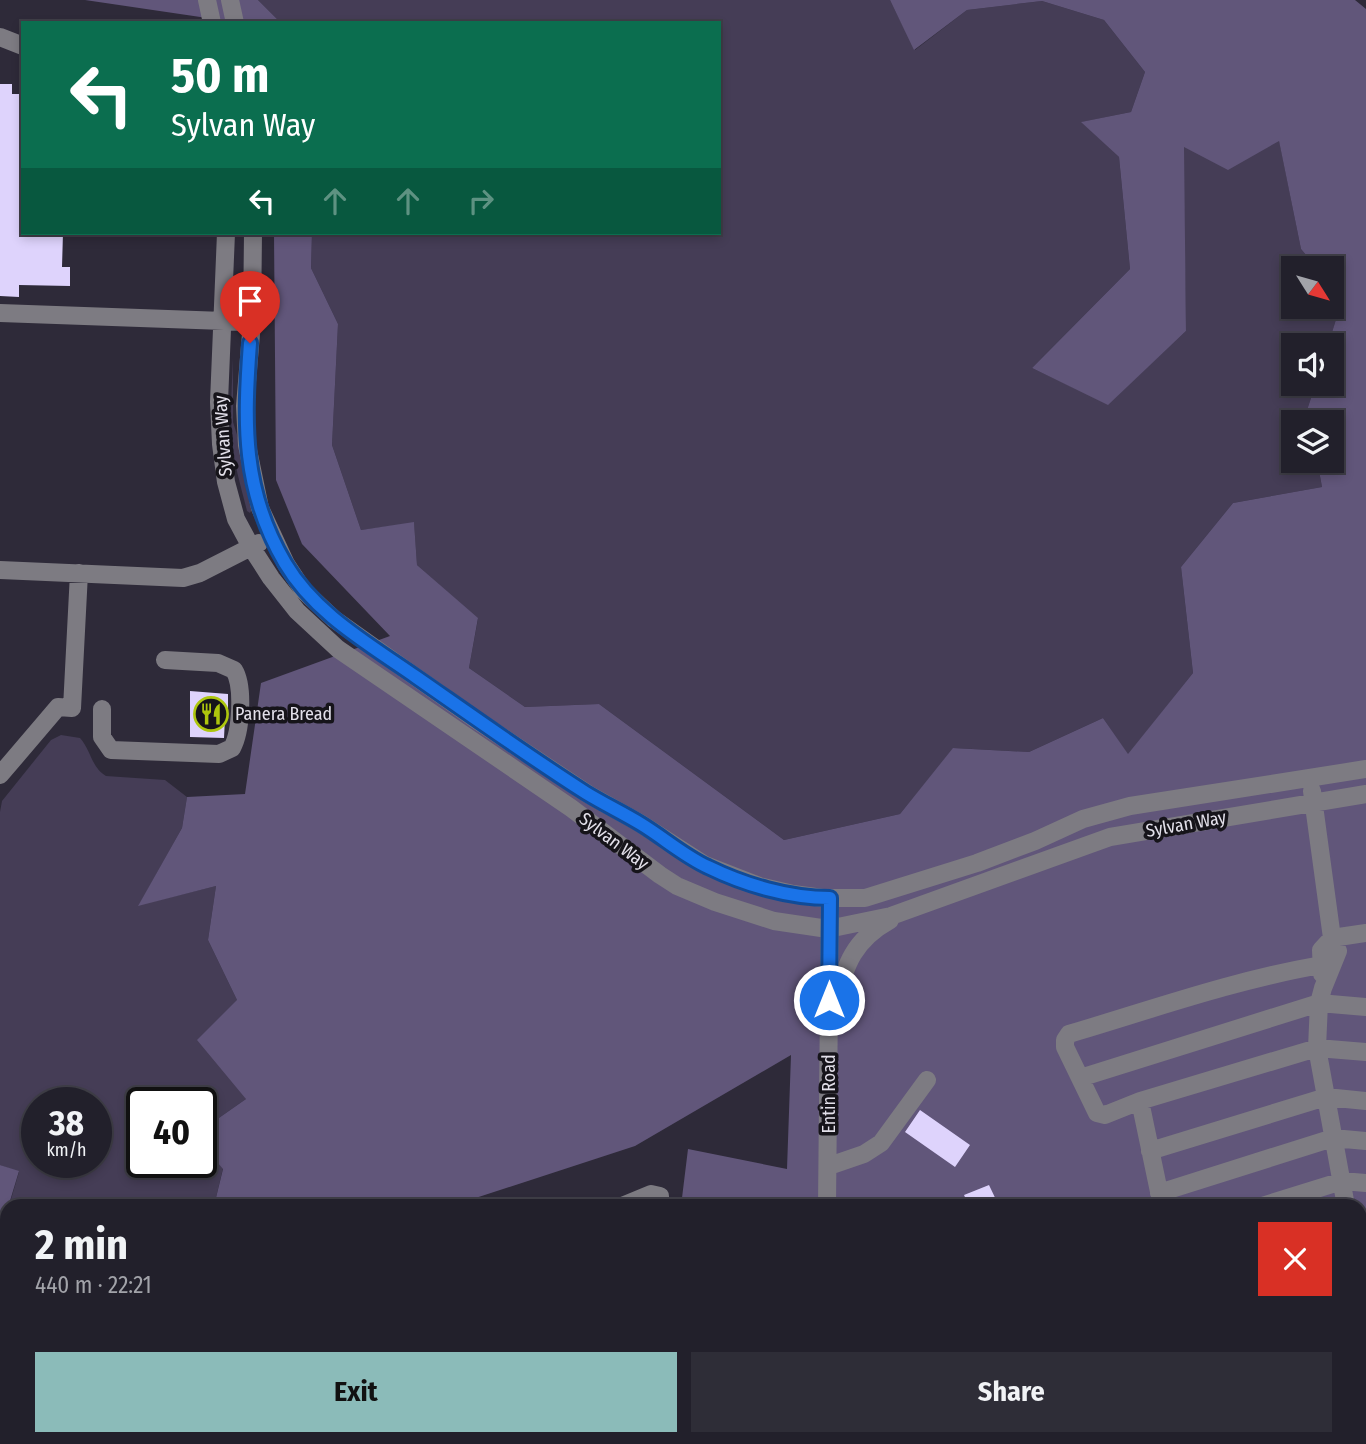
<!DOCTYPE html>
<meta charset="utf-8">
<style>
:root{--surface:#22202b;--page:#2e2d37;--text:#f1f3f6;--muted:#a2a3a9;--line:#3f3e47;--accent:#8bbbb9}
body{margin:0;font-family:"Fira Sans Condensed",sans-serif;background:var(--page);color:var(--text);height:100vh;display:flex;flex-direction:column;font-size:26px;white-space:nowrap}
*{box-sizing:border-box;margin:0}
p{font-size:23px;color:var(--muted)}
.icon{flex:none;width:38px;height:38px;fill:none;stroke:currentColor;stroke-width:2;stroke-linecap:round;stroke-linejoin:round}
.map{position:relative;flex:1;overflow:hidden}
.side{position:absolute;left:0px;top:1199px;width:1367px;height:247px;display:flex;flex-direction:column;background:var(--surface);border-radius:21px 21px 0 0;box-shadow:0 4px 10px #0003,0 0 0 2px var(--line)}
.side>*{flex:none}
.hud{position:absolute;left:21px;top:21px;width:700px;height:214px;border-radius:0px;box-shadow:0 4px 10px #0003,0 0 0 2px var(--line);background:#0b6e4f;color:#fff;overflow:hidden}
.needle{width:46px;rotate:127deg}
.fabs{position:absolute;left:1281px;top:256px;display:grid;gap:14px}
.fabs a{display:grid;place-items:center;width:63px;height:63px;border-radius:0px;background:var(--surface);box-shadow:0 4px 10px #0003,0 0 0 2px var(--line);font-size:35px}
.speed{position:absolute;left:21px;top:1087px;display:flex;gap:14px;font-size:35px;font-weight:700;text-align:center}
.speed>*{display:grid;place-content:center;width:91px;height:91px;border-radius:50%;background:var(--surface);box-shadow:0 4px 10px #0003,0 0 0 2px var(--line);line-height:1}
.speed small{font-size:18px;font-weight:400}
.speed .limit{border:4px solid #111;border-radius:10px;background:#fff;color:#111}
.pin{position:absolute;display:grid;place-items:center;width:60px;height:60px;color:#fff;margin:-72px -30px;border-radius:50% 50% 50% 0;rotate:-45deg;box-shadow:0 0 7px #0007}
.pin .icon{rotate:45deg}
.me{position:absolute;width:77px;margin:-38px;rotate:0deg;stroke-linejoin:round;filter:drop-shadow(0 0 5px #0008)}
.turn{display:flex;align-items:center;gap:24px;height:147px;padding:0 35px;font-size:32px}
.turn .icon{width:91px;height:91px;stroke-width:2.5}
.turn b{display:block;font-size:49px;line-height:60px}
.lanes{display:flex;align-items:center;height:66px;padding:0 35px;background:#0003;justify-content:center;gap:35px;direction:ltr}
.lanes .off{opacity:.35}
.round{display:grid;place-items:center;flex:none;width:74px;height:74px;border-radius:0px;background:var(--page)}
.summary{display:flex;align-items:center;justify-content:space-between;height:119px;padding:0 35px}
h1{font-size:42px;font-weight:700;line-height:52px}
.cta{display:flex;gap:14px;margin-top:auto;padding:14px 35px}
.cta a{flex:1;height:80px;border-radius:0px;background:var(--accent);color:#111;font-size:28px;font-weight:700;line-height:80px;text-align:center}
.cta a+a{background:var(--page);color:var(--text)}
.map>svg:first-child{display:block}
</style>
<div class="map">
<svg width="1366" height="1444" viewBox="0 0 1366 1444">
<rect width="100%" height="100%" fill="#2e2a39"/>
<path fill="#453d56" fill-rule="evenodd" d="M258,0h632l25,50 52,-40 75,-9 62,19 41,52 -14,40 -49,10 37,35 11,112 -98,99 76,36 78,-73 -3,-185 96,-6 22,109 16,19h-24v38h39v-22l11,13 -15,48h-35v38h23l-9,27 3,12h-17v38h24l5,27 -89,16 -52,64 12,106 -65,82 -25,-37 -74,34 -75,-4 -54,66 -116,26 -185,-136 -74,3 -56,-39 9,-49 -61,-54 -3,-42 -53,7 -29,-85 6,-121 -27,-56 1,-35h407v-210h-438z
M233,358v64l10,32 9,55 -2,4 -3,-2c-6,-25 -14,-49 -15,-75 -2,-26 0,-52 1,-78z
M61,735l19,3c11,12 11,29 26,38l59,4 22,17 -5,31 -43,77 77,-19 -8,54 29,60 9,99 -30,21 -15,-5v-13h-59v60h59v-19l22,25 -9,38h-205l10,-34 -19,-7v-353l2,-11 49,-61zM37,1102h59v60h-59z
M7,1211v141l-7,-15v-103z
M48,1439h172l-1,5h-169z"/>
<path fill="#61567a" d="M85,0h173l23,23h-40z
M890,0h465l11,9v1435h-601l1,-6h594v-232h-679l7,-57 99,20 4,-114 -156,91 -184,60h-237l9,-37 -22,-26v-28l15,5 30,-21 -49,-59 40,-40 -29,-60 8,-54 -78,20 44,-78 5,-31 58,-3 16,-111 129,-47 -88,-92 -26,-64 -2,-247h38l-1,35 27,56 -6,121 29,85 53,-8 3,43 61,53 -9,50 56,39 74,-3 185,136 116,-26 53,-66 76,4 74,-34 25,36 65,-81 -12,-106 52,-64 89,-16 -5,-27h15v-38h-22l-3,-12 9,-27h16v-38h-4l15,-48 -11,-13v-16h-15l-16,-19 -22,-108 -51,29 -44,-23 2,184 -78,74 -76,-37 98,-99 -11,-112 -38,-35 50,-10 14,-40 -41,-52 -62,-19 -75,9 -53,40z
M0,1165l19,6 -19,63z
M0,1337l7,15v45l-7,-15z"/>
<path fill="#ded3fc" d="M0,84h12v10h11v139h40l-1,34h8v19l-51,-1v12l-19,-1z
M190,691l38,3v24h-3l-1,20 -34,-1z
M920,1110l50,35 -15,22 -50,-35z
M989,1185l10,21h-30l-5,-11z"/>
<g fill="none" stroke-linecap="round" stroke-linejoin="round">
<path stroke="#7d7b82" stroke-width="18" d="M207,0l5,23
M230,0l5,23
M0,37l23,9
M226,233l-7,169 2,42 5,38 10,37 15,28 20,31 26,33 41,38 233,159 89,67 17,11 38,16 59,19 54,8 63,-13 219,-79 256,-43
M253,233l-1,89 -7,84 2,39 13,63 26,56 17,26 31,29 141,100 113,75 52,29 65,42 54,21 34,8 30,4h42l112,-35 58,-22 48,-22 47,-13 236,-37
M0,313l252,9
M0,570l183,8 17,-5 59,-30
M102,709v28l9,13 108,4 13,-6c9,-16 12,-62 2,-78l-16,-7 -53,-3
M0,775l58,-68 14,1 7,-135
M1312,791l20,147 6,13 -15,37 -4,15 -2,45 29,158
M1322,974l-1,-24 11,-12 34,-5
M835,1004c11,-39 17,-63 55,-84
M1080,1078l239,-75 47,4
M1140,1101l177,-53 49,4
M1150,1151l176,-54 40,4
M829,1166l35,-12 17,-11 46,-63
M1159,1193l174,-55 33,3
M622,1206l29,-12 9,2v10
M827,1206l3,-308
M1162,1206l-22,-105 -35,14 -8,-2 -32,-66v-7l4,-6c84,-25 166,-54 252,-69
M1262,1206l80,-25 24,2
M1360,1221l6,1
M1360,1235l6,9
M1360,1302l6,-5
M1360,1346l6,-2
M1360,1386l6,-4
M322,1438l2,6
M417,1438l1,6
M362,1444l17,-6
M736,1444l3,-6
M1281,1444l7,-6"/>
</g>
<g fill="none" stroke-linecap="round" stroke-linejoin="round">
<g stroke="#114b97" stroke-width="18">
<path id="route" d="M250,343c-6,81 -8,147 35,220 30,51 84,81 131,114 56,39 112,79 170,116 18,11 37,20 55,31 23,14 43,32 67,43 37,18 81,31 122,31l-1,102"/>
</g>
<use href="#route" stroke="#1a73e8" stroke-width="12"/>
</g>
<defs>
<g id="restaurant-ring" transform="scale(1.75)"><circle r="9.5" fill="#16141a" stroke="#adc60d" stroke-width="1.5"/><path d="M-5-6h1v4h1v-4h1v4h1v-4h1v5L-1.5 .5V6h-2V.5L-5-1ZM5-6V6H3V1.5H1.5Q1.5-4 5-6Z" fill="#adc60d"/></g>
</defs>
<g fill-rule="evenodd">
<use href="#restaurant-ring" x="211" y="714"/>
</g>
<g text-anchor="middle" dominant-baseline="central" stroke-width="7" stroke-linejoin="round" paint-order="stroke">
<g font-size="18" fill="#e3e0ea" stroke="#16141a">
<text transform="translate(223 436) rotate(-94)">Sylvan Way</text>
<text transform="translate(1186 824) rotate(-10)">Sylvan Way</text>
<text transform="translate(614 841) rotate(37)">Sylvan Way</text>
<text transform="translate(829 1094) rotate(-90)">Entin Road</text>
</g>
<g font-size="18" fill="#e3e0ea" stroke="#16141a" text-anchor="start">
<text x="235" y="714">Panera Bread</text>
</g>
</g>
</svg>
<div class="fabs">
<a><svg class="needle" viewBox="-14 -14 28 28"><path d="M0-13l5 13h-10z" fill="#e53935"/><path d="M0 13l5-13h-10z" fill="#a2a3a9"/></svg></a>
<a><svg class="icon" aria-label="sound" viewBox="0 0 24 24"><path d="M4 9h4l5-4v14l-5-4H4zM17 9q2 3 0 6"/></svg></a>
<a><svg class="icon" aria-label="layers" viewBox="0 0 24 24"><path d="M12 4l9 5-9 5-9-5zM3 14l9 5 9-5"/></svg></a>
</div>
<div class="speed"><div>38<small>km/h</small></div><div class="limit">40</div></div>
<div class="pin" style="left:250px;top:343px;background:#d93025"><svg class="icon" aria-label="arrive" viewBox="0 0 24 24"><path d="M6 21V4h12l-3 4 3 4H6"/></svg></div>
<svg class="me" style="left:829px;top:1000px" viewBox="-20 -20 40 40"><circle r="17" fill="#1a73e8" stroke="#fff" stroke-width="3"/><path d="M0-11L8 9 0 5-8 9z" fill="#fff"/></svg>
<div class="hud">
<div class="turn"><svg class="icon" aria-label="left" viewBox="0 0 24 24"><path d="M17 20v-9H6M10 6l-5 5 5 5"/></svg><div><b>50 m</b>Sylvan Way</div></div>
<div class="lanes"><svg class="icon" aria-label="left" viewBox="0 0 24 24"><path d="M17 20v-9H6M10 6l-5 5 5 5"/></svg><svg class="icon off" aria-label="ahead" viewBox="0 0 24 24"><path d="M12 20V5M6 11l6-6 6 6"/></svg><svg class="icon off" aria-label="ahead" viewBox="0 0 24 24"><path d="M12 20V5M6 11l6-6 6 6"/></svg><svg class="icon off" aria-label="right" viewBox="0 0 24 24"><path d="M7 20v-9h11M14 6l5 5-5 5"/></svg></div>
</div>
<section class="side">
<div class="summary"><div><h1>2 min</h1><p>440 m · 22:21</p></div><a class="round" style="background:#d93025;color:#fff"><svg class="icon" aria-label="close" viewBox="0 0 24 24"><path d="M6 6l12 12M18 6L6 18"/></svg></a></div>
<div class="cta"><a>Exit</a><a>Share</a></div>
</section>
</div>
